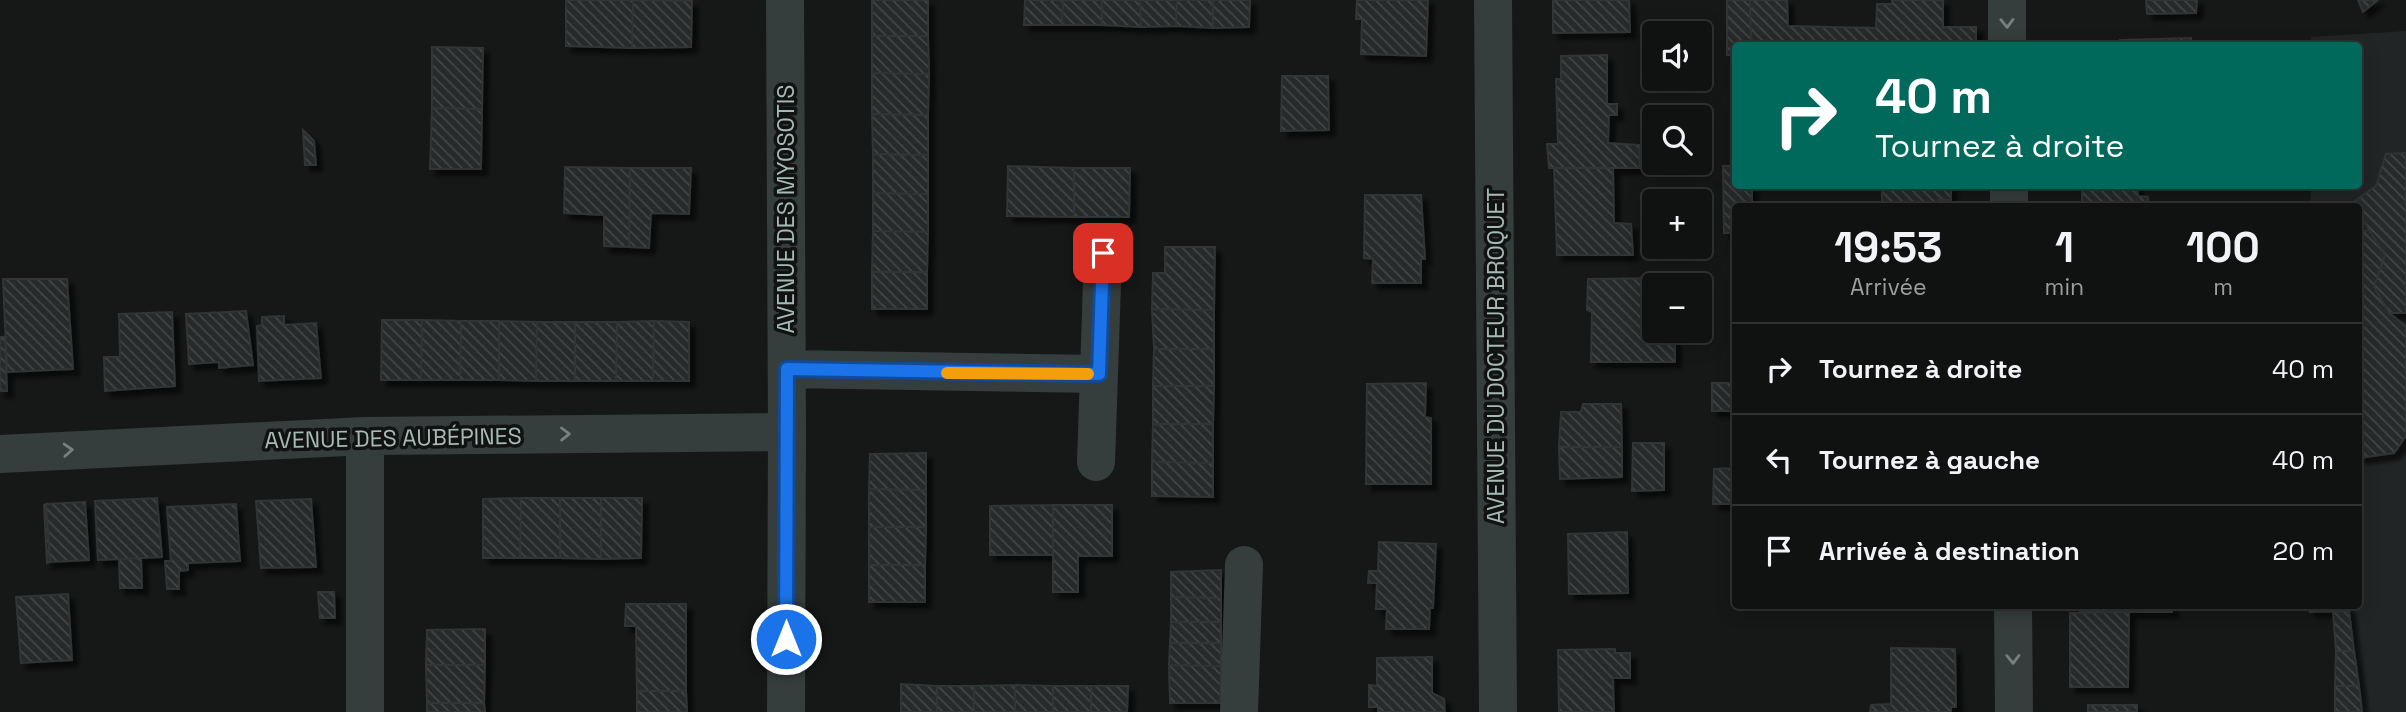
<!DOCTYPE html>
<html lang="fr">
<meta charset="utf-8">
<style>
:root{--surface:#101212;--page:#191b1b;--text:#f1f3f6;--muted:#9c9e9f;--line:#303232}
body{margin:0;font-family:"Space Grotesk",sans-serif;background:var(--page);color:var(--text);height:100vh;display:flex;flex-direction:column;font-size:26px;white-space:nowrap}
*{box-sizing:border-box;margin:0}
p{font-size:23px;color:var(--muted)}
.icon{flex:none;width:38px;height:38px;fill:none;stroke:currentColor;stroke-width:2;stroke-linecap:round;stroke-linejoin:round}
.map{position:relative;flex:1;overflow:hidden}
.panel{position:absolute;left:1732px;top:203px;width:630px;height:406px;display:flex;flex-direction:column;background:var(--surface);border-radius:7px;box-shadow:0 4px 18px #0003,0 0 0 2px var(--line)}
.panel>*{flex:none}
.hud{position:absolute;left:1732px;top:42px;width:630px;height:147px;border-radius:7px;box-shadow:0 4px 18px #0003,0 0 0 2px var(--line);background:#00695c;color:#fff;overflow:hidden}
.controls{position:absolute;left:1642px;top:21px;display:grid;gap:14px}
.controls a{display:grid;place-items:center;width:70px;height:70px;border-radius:7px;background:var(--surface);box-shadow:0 4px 18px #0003,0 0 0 2px var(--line);font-size:35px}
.pin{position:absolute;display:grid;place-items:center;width:60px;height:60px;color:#fff;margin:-30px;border-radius:14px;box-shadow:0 4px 10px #0006}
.me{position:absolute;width:77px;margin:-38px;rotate:0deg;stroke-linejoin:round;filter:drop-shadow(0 0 5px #0008)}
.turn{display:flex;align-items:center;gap:24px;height:147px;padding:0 28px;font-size:32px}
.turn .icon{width:91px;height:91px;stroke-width:2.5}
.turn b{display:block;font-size:49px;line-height:60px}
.eta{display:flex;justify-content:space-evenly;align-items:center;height:119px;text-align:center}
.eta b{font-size:42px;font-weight:700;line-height:49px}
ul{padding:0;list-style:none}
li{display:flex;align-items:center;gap:21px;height:91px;padding:0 28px;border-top:2px solid var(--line)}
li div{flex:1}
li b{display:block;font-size:26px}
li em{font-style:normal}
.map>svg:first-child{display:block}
</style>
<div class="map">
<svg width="2406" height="712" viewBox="0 0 2406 712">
<defs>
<pattern id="building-back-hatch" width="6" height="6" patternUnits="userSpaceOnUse" patternTransform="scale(1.75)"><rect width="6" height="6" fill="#262929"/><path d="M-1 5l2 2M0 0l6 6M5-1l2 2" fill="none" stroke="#434646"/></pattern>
<filter id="shadow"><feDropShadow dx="6" dy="6" stdDeviation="2" flood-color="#0009"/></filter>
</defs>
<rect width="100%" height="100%" fill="#161818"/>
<path fill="#222525" d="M2406,31v681h-44l-14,-106h11v-400h-49l1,-20h48v-140l-48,-1v-8z"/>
<path fill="url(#building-back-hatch)" stroke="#303434" stroke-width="2" filter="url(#shadow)" d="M566,0h67l-1,48 -66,-2z
M633,0l59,1 -1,46 -59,1z
M872,0h56v36h-56z
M1025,0h38l-1,25h-38z
M1063,0h39v25h-40z
M1102,0h38l1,27 -39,-2z
M1140,0h37l-1,26 -35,1z
M1177,0h36v28l-37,-2z
M1213,0h37l-1,27 -36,1z
M1357,0h71l-2,56 -65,-2 1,-35h-6z
M1553,0h76l1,32 -77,1z
M1727,0h23l1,46h-15v9h-9z
M1750,0h37l1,26 88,2 1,-24h15v-4h51v27h33v19h-225z
M2146,0h51l-1,13 -49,1z
M2358,0h20l-15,12z
M872,36h56l1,38 -57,-1z
M2191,38v8h-71v-6z
M432,47l51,1 -1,61 -50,-1z
M1607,55v49h10v11h-8l-1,28 31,2 1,23h-91l-2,-24h11l-2,-65h5v-23z
M872,73l57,1 -1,41 -56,-1z
M1282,76h46l1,54 -48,1z
M432,108l50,1 -1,60h-51z
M872,114l56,1v40l-55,-1z
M303,130l11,11 2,24h-11z
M2406,153v160h-17l-15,-26 11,-32 -26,-41v-8h-5l-2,-3 24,-17 10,-32z
M873,154l55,1v39l-55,-1z
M1008,166l66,2v49l-67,-1z
M1723,166h13v20h16v20h-16v13h-5v14h-7z
M565,167l65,1 -1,79 -25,-1v-31l-40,-2z
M630,168h61l-2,46 -38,-1 -2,35 -20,-1z
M1074,168h56l-1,49h-55z
M1554,168h59l1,55 17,1 2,31h-76z
M1882,186h69v14h-12v6h-57z
M2074,186h63l1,10 10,1 1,9h-67v-19z
M873,193l55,1v38l-55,-1z
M1365,195h56l4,64h-4v24h-49l1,-24 -9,-1z
M1731,219h5v44l-3,1z
M2369,230l16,25 -11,32 15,26 17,13v110l-12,17 -35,5v-226z
M873,231l55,1 -1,40h-55z
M1165,247h50l-1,63 -62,-1 1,-36h12z
M872,272h55v37h-55z
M1676,278v7h-22v46h21v31h-84l1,-50 -5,-2 1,-31z
M3,279h64l6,90 -66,3z
M1152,309l62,1v39h-60z
M246,311l7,54 -34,3v-6l-30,2 -3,-50z
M172,312l3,74 -70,5 -1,-34h16l-1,-43z
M284,316v9l32,-2 5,55 -62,3 -2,-55 5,-1v-8z
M382,320h40l-1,60h-40z
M422,320l39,1 -1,59h-39z
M461,321h38v59h-39z
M499,321l38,1 -1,59 -37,-1z
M654,321l-1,60h-37l1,-59z
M654,321l35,1v59h-36z
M537,322h38v59h-39z
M575,322h42l-1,59h-41z
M0,337h5l2,54h-7z
M1154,349h60v37h-61z
M1426,383l-1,34 6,1v66h-65l1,-100z
M1712,383h24v28h-24z
M1153,386h61l-1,38h-60z
M1583,404h38l1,43h-63l2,-35h20z
M1153,424h60v39l-61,-1z
M1633,443h31v47l-32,1z
M1559,447h63v30l-62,2z
M926,453v37l-57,-1 1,-35z
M1152,462l61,1v34l-61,-1z
M1736,468v36h-23l1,-35z
M869,489l57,1v37h-57z
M157,498l5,59 -64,3 -3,-59z
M521,498l-1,60h-37v-59z
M521,498h39v60h-40z
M560,498h41v61l-41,-1z
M601,498h41l-1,60 -40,1z
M311,499l5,68 -55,1 -5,-67z
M85,502l4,58 -39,2 -4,-58z
M46,504l4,58 -3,1 -3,-58z
M236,504l4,57 -52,2v7l-9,1v18h-12l-2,-28h6l-4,-54z
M1053,505v50h-63v-49z
M1053,505h59v51h-34v36h-25z
M869,527h57l-1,38h-56z
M1627,532l1,61 -59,1 -1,-60z
M1379,542l57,2 -3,64h-3l-1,21h-43l1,-20h-11l1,-26h-9l1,-12h9z
M141,558l1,30h-22l-1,-29z
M869,565h56v37h-56z
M1221,570v28l-50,-1v-25z
M318,592h16l1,26h-15z
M68,594l4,66 -51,3 -5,-66z
M1171,597l50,1v24h-50z
M626,604h60v87h-49l-1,-65h-11z
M2080,606h92v6h-92z
M2309,606h39l1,5 -39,1z
M2349,611l5,40h-18l-3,-39z
M2129,612l-1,75h-58v-74z
M1171,622h50v21h-51z
M485,629v36h-59l1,-35z
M1170,643h51v23l-52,-1z
M1891,648l64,1 1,58h-5v5h-81l1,-7 20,-1z
M1615,649v4h15v25h-17l1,34h-55l-1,-62z
M2336,651h18l5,35h-24z
M1432,657v36l12,6 1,13h-67v-5h-9v-22l8,1v-28z
M426,665h59l-1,38h-57z
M1169,665l52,1 -1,37h-50z
M901,684l36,2v26h-36z
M1015,685v27h-41v-26z
M1015,685l38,1v26h-38z
M937,686h37v26h-37z
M1053,686h38v26h-38z
M1091,686h37l-1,26h-36z
M2335,686h24l3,26h-27z
M637,691h49l1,21h-50z
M427,703h57l1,9h-58z
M2088,705h49v7h-49z"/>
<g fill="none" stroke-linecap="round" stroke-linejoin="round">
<path stroke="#363d3d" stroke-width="38" d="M785,0l2,432 -1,280
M1493,0l5,712
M2007,0v46
M2009,186v20
M787,369l312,5 -3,88
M1099,374l4,-122
M0,454l365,-18 422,-4
M2013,606l1,106
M365,712v-276
M1239,712l5,-147"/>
</g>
<defs><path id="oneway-chevron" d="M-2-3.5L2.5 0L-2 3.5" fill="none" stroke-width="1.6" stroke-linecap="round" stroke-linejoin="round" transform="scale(1.75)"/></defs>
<g stroke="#74817e">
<use href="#oneway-chevron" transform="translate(2007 23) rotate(89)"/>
<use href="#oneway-chevron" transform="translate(565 434) rotate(-1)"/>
<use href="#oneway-chevron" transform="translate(68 450) rotate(-3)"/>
<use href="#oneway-chevron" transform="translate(2013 659) rotate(89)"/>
</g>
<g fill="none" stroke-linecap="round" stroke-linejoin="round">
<g stroke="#114b97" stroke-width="18">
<path id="route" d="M786,639l1,-270 312,5 4,-121"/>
</g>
<use href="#route" stroke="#1a73e8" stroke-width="12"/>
<path stroke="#f59e0b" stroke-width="12" d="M947,373l141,1"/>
</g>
<g text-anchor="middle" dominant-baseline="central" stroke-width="7" stroke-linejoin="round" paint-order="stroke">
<g font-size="23" fill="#a7b9b4" stroke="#111313">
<text transform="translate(786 209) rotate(-90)">AVENUE DES MYOSOTIS</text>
<text transform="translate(1496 356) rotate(-90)">AVENUE DU DOCTEUR BROQUET</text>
<text transform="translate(393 438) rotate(-1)">AVENUE DES AUBÉPINES</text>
</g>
</g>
</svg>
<div class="controls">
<a><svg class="icon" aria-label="sound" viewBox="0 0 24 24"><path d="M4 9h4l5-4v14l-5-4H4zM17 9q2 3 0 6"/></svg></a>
<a><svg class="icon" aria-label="search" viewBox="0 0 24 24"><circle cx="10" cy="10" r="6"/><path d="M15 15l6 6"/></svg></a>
<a>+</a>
<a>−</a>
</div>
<div class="pin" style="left:1103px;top:253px;background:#d93025"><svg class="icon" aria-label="arrive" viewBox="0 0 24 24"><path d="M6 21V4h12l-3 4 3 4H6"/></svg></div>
<svg class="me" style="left:786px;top:639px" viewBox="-20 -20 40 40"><circle r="17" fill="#1a73e8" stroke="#fff" stroke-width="3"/><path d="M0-11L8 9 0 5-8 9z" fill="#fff"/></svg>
<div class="hud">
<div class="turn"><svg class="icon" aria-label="right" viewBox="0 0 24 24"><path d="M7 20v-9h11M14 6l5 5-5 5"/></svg><div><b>40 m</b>Tournez à droite</div></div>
</div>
<section class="panel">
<div class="eta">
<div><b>19:53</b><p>Arrivée</p></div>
<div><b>1</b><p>min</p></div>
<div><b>100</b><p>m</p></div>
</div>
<ul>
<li><svg class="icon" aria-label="right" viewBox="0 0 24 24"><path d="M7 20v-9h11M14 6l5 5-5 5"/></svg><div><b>Tournez à droite</b></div><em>40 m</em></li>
<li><svg class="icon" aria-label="left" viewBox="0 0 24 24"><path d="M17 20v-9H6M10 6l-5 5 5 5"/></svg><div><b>Tournez à gauche</b></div><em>40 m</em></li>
<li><svg class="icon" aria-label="arrive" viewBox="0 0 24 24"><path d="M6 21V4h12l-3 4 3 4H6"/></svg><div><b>Arrivée à destination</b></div><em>20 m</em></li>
</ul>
</section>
</div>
